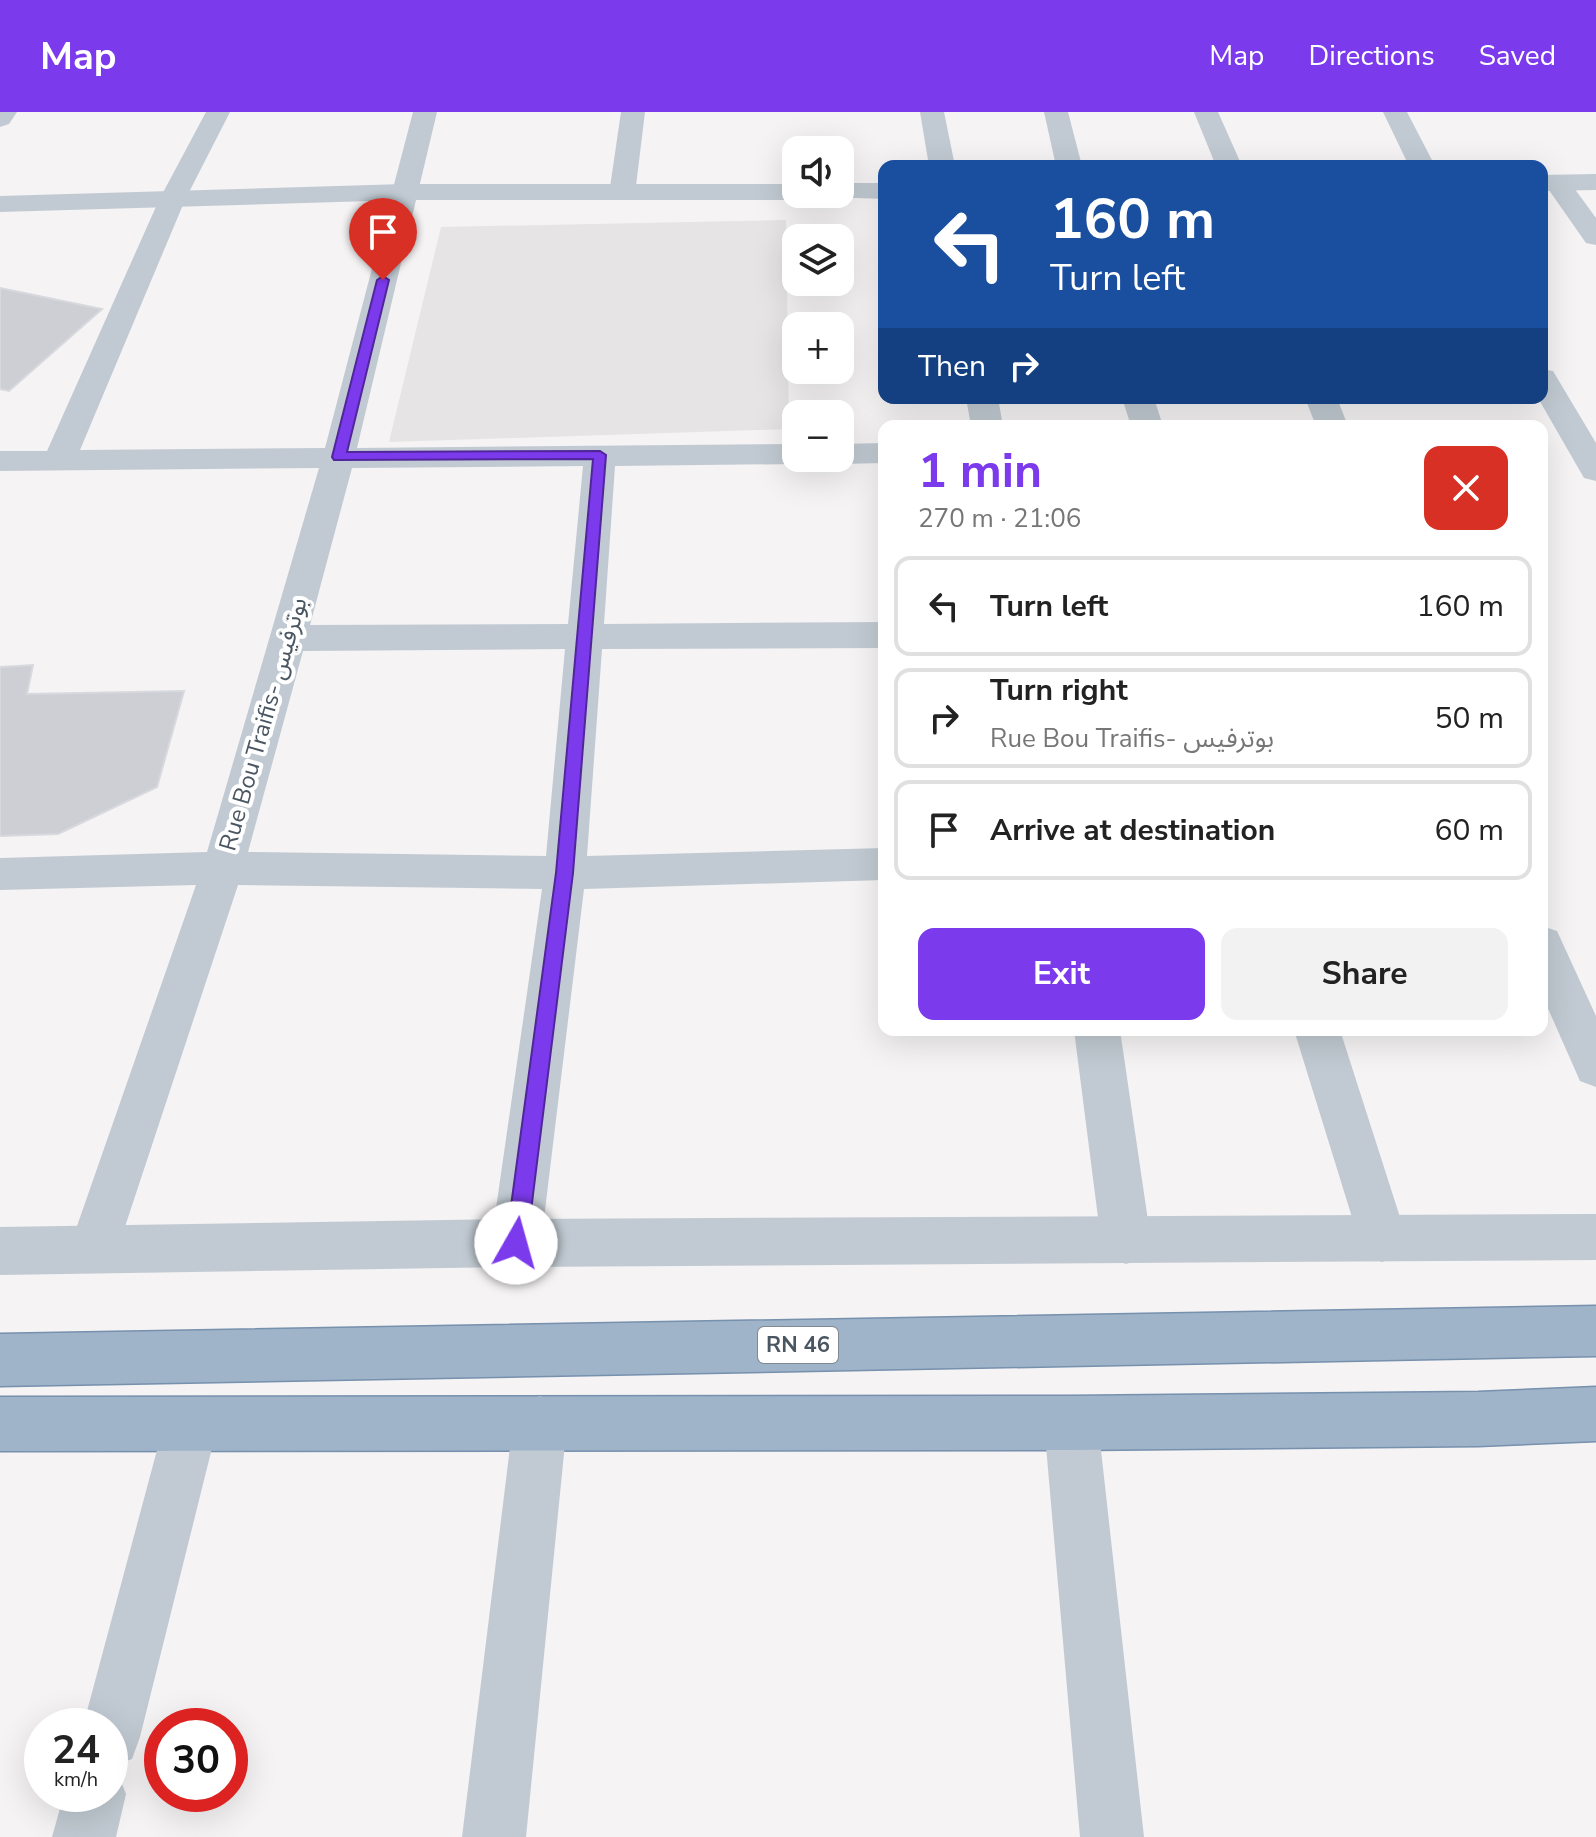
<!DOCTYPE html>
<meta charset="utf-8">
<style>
:root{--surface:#fff;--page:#f2f2f2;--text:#222;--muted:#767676;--line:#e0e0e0;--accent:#7c3aed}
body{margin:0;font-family:"Nunito Sans","Noto Sans Arabic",sans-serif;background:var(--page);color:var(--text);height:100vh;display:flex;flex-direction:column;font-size:30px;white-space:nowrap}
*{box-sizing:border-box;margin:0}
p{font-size:26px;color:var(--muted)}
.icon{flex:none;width:44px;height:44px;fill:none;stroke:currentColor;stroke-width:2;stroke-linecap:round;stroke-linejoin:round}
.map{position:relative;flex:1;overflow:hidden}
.sheet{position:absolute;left:878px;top:308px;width:670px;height:616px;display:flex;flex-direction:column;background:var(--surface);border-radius:16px;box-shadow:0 8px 32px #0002}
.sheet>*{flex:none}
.hud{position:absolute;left:878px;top:48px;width:670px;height:244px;border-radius:16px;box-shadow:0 8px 32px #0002;background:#1a4fa0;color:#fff;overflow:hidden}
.controls{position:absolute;left:782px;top:24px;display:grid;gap:16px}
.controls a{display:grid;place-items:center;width:72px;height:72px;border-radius:16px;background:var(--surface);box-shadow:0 8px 32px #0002;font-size:40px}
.speed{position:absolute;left:24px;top:1596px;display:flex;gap:16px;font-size:40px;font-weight:700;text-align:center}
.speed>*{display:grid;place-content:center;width:104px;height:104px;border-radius:50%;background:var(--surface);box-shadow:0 8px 32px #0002;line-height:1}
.speed small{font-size:20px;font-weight:400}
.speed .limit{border:12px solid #d22;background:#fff;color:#111}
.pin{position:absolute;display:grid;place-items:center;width:68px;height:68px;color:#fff;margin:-82px -34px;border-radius:50% 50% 50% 0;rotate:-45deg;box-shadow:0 0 8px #0007}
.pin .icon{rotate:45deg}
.me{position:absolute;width:88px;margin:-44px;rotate:7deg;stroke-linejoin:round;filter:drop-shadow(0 0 6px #0008)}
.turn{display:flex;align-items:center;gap:28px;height:168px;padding:0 40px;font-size:36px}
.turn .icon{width:104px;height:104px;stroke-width:2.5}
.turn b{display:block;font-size:56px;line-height:68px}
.then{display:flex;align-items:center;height:76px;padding:0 40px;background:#0003;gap:16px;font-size:30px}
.round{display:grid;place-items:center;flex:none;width:84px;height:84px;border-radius:16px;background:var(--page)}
.head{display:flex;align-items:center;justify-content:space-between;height:136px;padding:0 40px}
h1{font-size:48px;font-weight:700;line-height:60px;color:var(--accent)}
.button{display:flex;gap:16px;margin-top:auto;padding:16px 40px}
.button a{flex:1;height:92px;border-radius:16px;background:var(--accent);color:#fff;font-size:32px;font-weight:700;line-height:92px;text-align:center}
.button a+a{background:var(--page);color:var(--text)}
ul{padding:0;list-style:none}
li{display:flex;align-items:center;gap:24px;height:100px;margin:0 16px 12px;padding:0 24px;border:4px solid var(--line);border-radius:16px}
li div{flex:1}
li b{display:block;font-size:30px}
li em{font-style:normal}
header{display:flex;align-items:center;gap:48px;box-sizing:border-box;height:112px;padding:0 40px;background:var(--accent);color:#fff}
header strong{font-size:38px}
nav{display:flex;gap:44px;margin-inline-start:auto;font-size:28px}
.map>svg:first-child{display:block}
</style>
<header>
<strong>Map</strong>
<nav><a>Map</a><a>Directions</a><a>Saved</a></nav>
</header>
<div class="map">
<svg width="1596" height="1725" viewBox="0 0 1596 1725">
<rect width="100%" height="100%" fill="#f5f3f3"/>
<path fill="#e6e4e5" d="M786,108l3,209 -400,13 52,-215z"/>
<path fill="#cdcfd5" stroke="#d7d9de" stroke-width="2" d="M0,176l102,21 -93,82 -9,-2z
M33,553l-6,29 157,-3 -27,96 -99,47 -58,2v-169z"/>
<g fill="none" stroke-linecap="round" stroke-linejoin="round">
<g stroke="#7690ad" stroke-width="3">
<path id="trunk" d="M1596,1194v50l-1596,30v-52z
M1596,1275v54l-118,5 -407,4 -1071,1v-54l1071,-1 407,-4z"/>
</g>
<path fill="#c1cad2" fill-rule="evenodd" d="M0,0h17l-8,12 -9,3z
M206,0h24l-45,88 -105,250 245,-2 88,-336h24l-80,336 439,-4v14h14l-3,3 -11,3 -181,2 -11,158 280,-2v26l-282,1 -15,207 297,-8v32l-300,9 -43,354 -7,17 -18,7 -18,-7 -7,-17 51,-354 -304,-4 -126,381 -18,7 -18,-7 -7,-17 127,-364 -196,5v-32l207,-6 112,-384 -319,3v-20h47l112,-251zM583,354l-15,158 -258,1 42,-157zM565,537l-19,207 -298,-4 55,-201z
M621,0h24l-10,82 -4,6h-18l-4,-6z
M920,0h24l11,54h-26z
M1044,0h24l14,54h-26z
M1194,0h24l24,54h-26z
M1383,0h24l28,54h-26z
M1557,63l9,2 30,41v27l-10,-2 -42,-60 4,-6z
M1542,257l11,2 43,72v38l-12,-3 -46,-80h4z
M966,286h32l5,28h-32z
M1122,286h32l9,28h-32z
M1305,286h32l11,28h-32z
M884,331v20l-44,1 -14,-6h14v-14z
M1542,814l15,5 39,85v71l-16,-6 -38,-86z
M1074,918h46l31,211 -7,17 -18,6 -18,-6 -7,-17z
M1294,918h46l67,209 -7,17 -18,6 -18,-6z
M540,1284l19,8 8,19 -41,414h-64l51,-414 8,-19z
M1071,1284l19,8 8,19 46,414h-64l-36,-414 8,-19z
M191,1285l19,8 8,19 -78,313 -8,22 -22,8v-41h-27l81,-302 8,-19z
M110,1657l7,3 9,22 -10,43h-64l12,-43h46z"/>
<path fill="#c1cad2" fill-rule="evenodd" d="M1596,62v16l-54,1v-16z
M840,71h44v16l-53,-2 -2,-3h11z
M404,72h392v10h12l-12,6h-392l-404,12v-16z
M1596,1102v46l-1080,7 -516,8v-48l516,-8z"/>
<use href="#trunk" fill="#9fb4c9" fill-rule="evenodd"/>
</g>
<path fill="#7c3aed" stroke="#51269a" stroke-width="2" d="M383,164l6,4 -42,172 253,-1 6,4 -33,418 -46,370 -3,7 -8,3 -7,-3 -3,-7 50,-370 37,-414 -259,1 -2,-3 45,-177z"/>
<g text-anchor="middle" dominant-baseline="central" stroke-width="8" stroke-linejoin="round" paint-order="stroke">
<rect fill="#fff" stroke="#808990" stroke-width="2" x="758" y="1215" width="80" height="36" rx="6"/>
<g font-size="22" font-weight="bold" fill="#4a5661">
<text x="798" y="1233">RN 46</text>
</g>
<g font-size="24" fill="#4a5661" stroke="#fff">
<text transform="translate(263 612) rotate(-74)">Rue Bou Traifis- بوترفيس</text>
</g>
</g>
</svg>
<div class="controls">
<a><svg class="icon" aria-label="sound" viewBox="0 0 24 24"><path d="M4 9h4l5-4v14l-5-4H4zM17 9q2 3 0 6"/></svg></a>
<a><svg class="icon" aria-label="layers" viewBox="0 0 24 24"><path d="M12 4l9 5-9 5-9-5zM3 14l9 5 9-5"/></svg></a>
<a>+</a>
<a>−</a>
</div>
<div class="speed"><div>24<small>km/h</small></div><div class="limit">30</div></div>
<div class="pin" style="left:383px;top:168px;background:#d93025"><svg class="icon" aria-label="arrive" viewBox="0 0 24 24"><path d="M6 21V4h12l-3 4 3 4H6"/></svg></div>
<svg class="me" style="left:516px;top:1131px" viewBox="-20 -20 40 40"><circle r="19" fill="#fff"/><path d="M0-13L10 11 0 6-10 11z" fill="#7c3aed"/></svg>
<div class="hud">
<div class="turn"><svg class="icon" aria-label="left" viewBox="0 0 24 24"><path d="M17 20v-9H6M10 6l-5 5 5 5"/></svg><div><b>160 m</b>Turn left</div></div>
<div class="then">Then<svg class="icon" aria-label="right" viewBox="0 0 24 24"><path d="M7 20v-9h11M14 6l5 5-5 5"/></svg></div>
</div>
<section class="sheet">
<div class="head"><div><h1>1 min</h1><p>270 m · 21:06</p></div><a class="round" style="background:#d93025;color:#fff"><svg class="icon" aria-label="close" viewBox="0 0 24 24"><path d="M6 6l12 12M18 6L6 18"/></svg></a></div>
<ul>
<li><svg class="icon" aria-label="left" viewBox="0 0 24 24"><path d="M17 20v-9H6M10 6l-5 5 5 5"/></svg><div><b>Turn left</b></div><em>160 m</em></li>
<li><svg class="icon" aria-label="right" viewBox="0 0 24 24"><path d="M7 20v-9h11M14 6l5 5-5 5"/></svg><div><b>Turn right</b><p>Rue Bou Traifis- بوترفيس</p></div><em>50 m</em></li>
<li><svg class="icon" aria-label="arrive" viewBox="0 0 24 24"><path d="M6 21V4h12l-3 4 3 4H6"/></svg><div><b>Arrive at destination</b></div><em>60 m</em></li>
</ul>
<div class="button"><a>Exit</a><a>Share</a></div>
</section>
</div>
